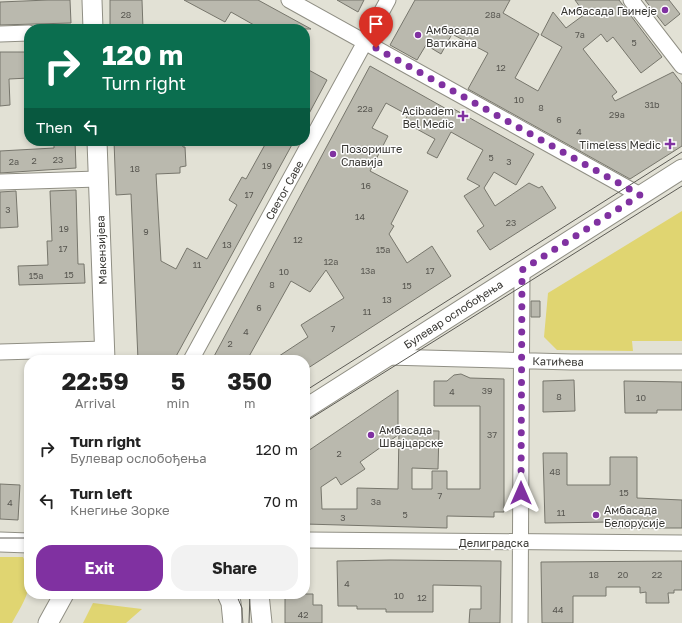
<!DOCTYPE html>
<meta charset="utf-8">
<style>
:root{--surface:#fff;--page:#f2f2f2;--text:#222;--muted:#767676;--accent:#8031a1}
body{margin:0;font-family:"Golos Text",sans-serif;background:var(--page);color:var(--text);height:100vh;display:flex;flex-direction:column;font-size:15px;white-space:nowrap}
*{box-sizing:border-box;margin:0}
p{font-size:13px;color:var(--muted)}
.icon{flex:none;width:22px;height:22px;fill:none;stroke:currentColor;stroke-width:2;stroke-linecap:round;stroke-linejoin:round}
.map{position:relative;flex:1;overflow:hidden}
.sheet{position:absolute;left:24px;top:355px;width:286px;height:244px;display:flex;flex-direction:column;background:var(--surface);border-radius:16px;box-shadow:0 2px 6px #0003}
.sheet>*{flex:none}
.top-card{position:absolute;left:24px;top:24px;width:286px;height:122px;border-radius:16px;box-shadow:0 2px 6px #0003;background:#0b6e4f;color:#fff;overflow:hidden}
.pin{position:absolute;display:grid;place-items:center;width:34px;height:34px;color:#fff;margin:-41px -17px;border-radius:50% 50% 50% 0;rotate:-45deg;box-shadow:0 0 4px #0007}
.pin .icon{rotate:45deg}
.me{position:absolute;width:44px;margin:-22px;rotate:0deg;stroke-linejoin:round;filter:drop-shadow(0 0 3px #0008)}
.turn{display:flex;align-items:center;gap:14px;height:84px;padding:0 12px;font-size:18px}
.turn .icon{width:52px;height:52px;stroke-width:2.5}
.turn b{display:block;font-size:28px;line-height:34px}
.then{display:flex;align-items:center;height:38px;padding:0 12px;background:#0003;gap:8px;font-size:15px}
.eta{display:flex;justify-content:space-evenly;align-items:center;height:68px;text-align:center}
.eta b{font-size:24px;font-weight:700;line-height:28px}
.action{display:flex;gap:8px;margin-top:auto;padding:8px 12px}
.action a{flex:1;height:46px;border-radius:16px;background:var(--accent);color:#fff;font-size:16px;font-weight:700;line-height:46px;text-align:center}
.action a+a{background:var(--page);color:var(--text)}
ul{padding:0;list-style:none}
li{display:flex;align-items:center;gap:12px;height:52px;padding:0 12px}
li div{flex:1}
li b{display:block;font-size:15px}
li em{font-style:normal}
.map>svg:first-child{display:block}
</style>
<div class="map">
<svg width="682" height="623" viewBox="0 0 682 623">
<rect width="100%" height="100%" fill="#e2e1d5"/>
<path fill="#e0d571" d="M682,211v130h-50l1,10 -76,-1 -13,-13 4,-44z
M0,557h23c14,28 2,42 -11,66h-12z
M93,603l49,6 -16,14h-43z"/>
<path fill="#bab9ae" stroke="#77766c" d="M48,0h22l1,23 -71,2v-23z
M110,0h32l1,29h-33z
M184,0h74l53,29h-50l-30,-17 -6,10z
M337,0h27l-6,12z
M415,0h95l-7,13 36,21 -24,44 23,13 24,-44 -21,-12 12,-23 13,16 19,-14 -10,-14h44l43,57 -21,16 -28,-36 -6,5 -6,-8 -18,15 34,43 -5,4 3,5 58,-29 9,12v62l-52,33 -162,-90 20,-36 -36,-19 -11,20 -15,-9 -9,15 -27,-15z
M645,0h24l11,14 -15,12z
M0,52h29v26l-20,1 1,26 -10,1z
M370,66l80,45 2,-3 82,46 -18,31 -22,-13 -10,16 11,18 34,-23 10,5 3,-2 14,22 -66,42 -13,-19 7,-5 -20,-30 16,-10 -13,-7 16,-29 -32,-18 -14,26 -10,-5 8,-14 -31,-17 4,-7 -22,-12 -14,25 16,8 -18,35 38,20 -17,33 3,2 -5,8 18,29 25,-17 19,30 -146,94v-10h-32l35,-23 -7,-12 43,-27 -18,-28 -16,22 -19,-11 -44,79h-35z
M305,68l22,12 -22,41z
M54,141h21l1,27 -76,5v-22l54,-3z
M114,141h68l1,6h2l1,19 -6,1v6l-24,1 5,87 15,8 11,-21 20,11 30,-54 -8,-5 13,-23 4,2 21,-38h27l-120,219h-36l-7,-166 -15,1z
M76,190l2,74h6l1,19 -66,2 -1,-19 30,-1 -1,-24h5l-2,-50z
M16,191l2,36 -18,1v-36z
M531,301h9v16h-9z
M461,374l9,4 34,1v133h-10v5l-47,-1v12l-142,-4v-71l93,-63v45l-38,27 5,7 -24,16 -5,-8 -15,10 1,22h35v-21l41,1 1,-59 40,1 -1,38 -26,-1v21h20v-18h15v18h33v-83h-46v-25h13l7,-6z
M574,380l1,31 -32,1v-31z
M624,381l58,1v28h-25v3h-32z
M543,453h24v32h43v-28h27v41l45,2v28h-71v-6l-66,1z
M0,484l20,1 -2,35 -18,-1z
M390,560l111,1 -1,62h-31l1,-14h11v-23l-48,-1v27h-47v-3h-29v-3h-19l-1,-45z
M682,561v29h-8v3h-6l1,10h-23v-11l-6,1v-6h-34v9h-33v27h-31l-1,-61z
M285,594h28v11h9v18h-37z"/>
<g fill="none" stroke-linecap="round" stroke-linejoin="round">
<g stroke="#908f84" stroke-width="17">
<path id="minor" d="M289,0l351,195
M631,0l51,66
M0,34l29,-1
M0,182l98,-3
M0,352l105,-3
M387,357l184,5h111
M191,360l197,-360
M305,540l377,3
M520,623l2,-353"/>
</g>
<g stroke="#908f84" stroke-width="21">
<path id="major" d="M92,0l1,29
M97,141l8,219
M305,409l377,-240
M0,542l29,1
M227,594l4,9 2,20
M259,594l3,29
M48,623l16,-29"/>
</g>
<use href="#minor" stroke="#fff" stroke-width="15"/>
<use href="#major" stroke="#fff" stroke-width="19"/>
<path stroke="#5c5b55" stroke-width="1" d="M305,391l377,-239
M305,422l377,-236
M0,538h29
M236,594l6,14v15
M249,623l1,-29"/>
</g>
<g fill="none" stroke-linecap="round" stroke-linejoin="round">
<path stroke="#8031a1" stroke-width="7" stroke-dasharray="0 12.6" d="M376,48l264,147 -118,75 -1,223"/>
</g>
<g fill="#8031a1" stroke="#fff" stroke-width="1.5">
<circle cx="665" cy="10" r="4"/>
<circle cx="418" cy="35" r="4"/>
<path d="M461 110h4v4h4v4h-4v4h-4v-4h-4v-4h4z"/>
<path d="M668 138h4v4h4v4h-4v4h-4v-4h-4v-4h4z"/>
<circle cx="333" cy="154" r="4"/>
<circle cx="371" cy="435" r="4"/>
<circle cx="596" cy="515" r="4"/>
</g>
<g text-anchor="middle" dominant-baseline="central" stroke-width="3" stroke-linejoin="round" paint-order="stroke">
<g font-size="9" fill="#585751">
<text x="126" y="14">28</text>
<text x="493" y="14">28a</text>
<text x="580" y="34">7a</text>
<text x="634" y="42">5</text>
<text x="501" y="67">12</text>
<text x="519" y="99">10</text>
<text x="652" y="104">31b</text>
<text x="541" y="107">8</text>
<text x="365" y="108">22a</text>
<text x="617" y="114">29a</text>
<text x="559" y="119">6</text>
<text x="579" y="131">4</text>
<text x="491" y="157">5</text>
<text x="58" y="159">23</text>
<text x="34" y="160">2</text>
<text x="14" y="161">2a</text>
<text x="509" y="161">3</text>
<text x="267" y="165">19</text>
<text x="135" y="168">18</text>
<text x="366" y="185">16</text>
<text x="249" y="194">17</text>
<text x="8" y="209">3</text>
<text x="360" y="216">14</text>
<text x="511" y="222">23</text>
<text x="64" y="228">19</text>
<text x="146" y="231">9</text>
<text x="298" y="239">12</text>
<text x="227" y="244">13</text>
<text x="63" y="248">17</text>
<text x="383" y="249">15a</text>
<text x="331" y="261">12a</text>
<text x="197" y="264">11</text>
<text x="368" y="270">13a</text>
<text x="430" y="270">17</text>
<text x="284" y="271">10</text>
<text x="69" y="274">15</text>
<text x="36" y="275">15a</text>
<text x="272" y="284">8</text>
<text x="407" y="285">15</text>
<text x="387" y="299">13</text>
<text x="259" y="307">6</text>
<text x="367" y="311">11</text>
<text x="333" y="328">7</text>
<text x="246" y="331">4</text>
<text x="230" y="343">2</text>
<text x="487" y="390">39</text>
<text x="452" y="391">4</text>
<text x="559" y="396">8</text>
<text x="641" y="397">10</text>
<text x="492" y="434">37</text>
<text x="339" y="453">2</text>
<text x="555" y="471">48</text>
<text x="624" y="492">15</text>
<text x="440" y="495">7</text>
<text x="376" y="501">3a</text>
<text x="10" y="502">4</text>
<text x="561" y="512">11</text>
<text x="405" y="514">5</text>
<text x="343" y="517">3</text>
<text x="594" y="574">18</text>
<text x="623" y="574">20</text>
<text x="657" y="574">22</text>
<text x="347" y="583">4</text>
<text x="399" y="595">10</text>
<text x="422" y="597">12</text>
<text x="558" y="609">44</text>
<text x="303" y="614">42</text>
</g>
<g font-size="11" fill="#373632" stroke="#fff" text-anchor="start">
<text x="657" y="10" text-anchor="end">Амбасада Гвинеје</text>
<text x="426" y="29">Амбасада<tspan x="426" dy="13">Ватикана</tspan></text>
<text x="454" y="110" text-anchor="end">Acibadem<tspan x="454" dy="13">Bel Medic</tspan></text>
<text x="661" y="144" text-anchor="end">Timeless Medic</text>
<text x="341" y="148">Позориште<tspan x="341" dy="13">Славија</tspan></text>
<text x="379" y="429">Амбасада<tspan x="379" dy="13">Швајцарске</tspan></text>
<text x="604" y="509">Амбасада<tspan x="604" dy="13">Белорусије</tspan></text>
</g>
<g font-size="11" fill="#373632" stroke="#fff">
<text transform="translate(284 190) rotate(-61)">Светог Саве</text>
<text transform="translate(101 250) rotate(-92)">Макензијева</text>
<text transform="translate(453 314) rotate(-33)">Булевар ослобођења</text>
<text transform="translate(558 361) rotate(1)">Катићева</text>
<text x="494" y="542">Делиградска</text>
</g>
</g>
</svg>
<div class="pin" style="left:376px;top:48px;background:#d93025"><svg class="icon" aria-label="arrive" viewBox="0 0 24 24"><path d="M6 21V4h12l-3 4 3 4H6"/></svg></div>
<svg class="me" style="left:521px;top:493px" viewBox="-20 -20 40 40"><path d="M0-17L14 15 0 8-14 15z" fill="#8031a1" stroke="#fff" stroke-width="4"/></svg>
<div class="top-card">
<div class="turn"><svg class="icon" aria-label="right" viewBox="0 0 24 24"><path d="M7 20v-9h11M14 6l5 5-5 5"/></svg><div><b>120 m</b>Turn right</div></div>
<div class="then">Then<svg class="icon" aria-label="left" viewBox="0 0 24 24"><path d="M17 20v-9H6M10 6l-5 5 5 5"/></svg></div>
</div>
<section class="sheet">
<div class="eta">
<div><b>22:59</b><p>Arrival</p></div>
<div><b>5</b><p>min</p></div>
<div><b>350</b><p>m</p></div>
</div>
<ul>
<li><svg class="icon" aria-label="right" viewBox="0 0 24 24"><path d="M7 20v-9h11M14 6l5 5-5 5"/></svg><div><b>Turn right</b><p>Булевар ослобођења</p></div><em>120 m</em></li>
<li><svg class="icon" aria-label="left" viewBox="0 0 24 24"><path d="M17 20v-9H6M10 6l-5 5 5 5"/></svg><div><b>Turn left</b><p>Кнегиње Зорке</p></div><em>70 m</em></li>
</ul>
<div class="action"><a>Exit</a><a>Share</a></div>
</section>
</div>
